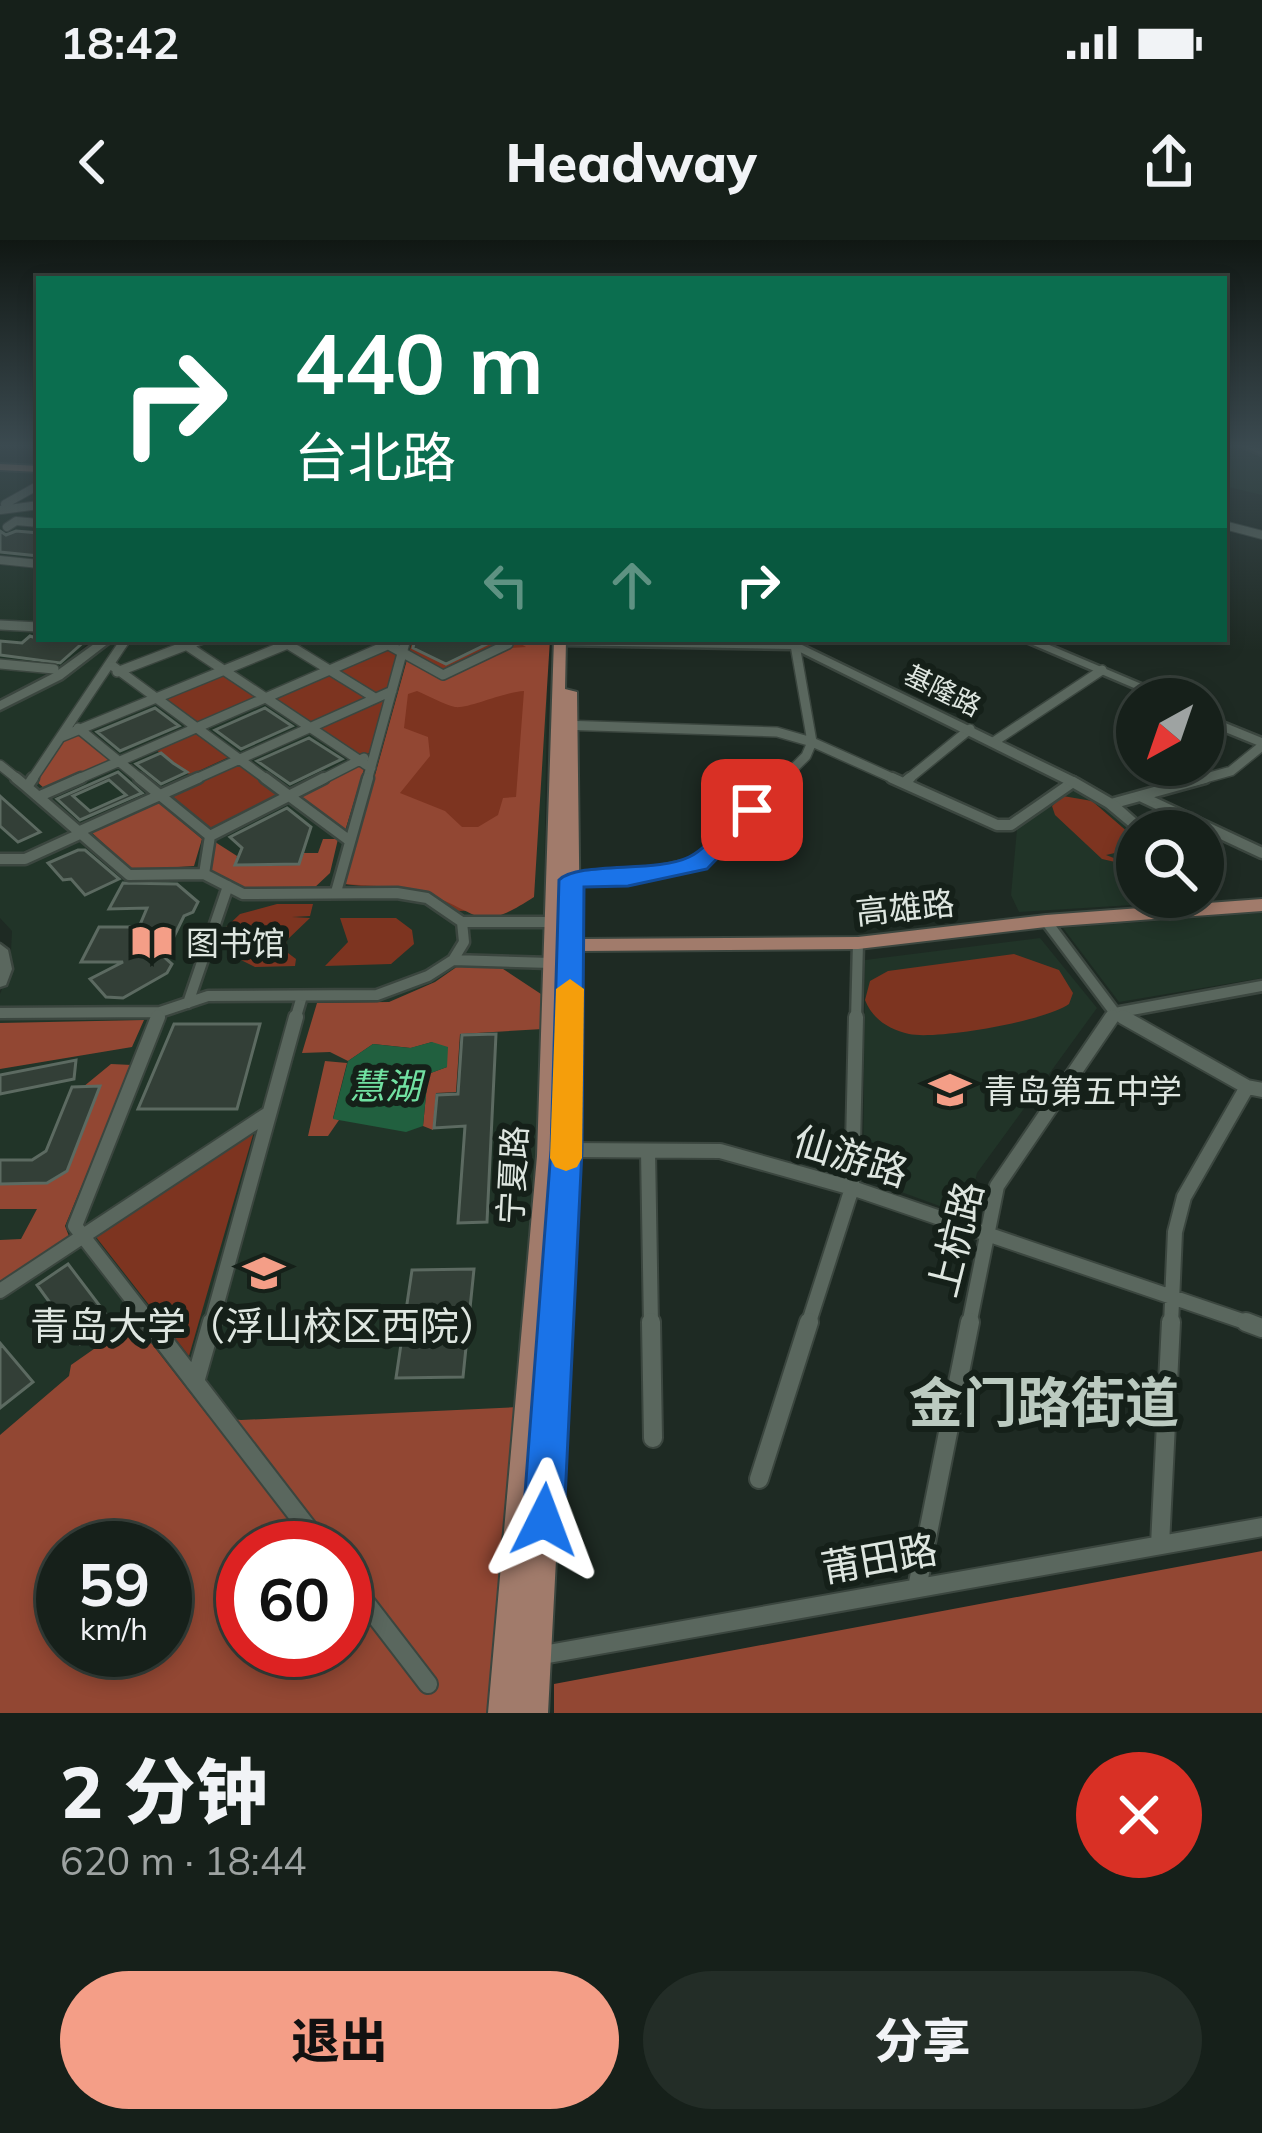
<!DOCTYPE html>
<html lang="zh">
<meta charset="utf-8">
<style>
:root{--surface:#16201a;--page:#232d27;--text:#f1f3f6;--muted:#9ea3a2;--line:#353e39;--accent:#f49e87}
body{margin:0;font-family:Mulish,"Noto Sans SC",sans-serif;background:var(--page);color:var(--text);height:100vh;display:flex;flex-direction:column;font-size:45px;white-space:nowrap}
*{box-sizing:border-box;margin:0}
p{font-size:39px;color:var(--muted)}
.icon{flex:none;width:66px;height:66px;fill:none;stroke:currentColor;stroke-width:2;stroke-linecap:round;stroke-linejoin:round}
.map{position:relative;height:1473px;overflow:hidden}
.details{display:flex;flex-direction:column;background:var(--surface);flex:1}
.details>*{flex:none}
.guide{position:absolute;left:36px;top:36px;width:1191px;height:366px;border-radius:0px;box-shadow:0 6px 18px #0003,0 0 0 3px var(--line);background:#0b6e4f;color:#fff;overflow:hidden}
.needle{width:78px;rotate:220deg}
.fabs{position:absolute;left:1116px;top:438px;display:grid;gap:24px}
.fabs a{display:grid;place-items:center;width:108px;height:108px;border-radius:50%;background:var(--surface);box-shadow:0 6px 18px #0003,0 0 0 3px var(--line);font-size:60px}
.speed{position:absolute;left:36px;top:1281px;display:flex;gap:24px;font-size:60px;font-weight:700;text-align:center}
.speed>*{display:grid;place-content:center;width:156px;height:156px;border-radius:50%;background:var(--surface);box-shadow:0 6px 18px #0003,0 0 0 3px var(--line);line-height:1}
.speed small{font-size:30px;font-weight:400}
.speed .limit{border:18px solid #d22;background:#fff;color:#111}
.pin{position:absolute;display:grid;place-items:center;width:102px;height:102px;color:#fff;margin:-51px;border-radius:24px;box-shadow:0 6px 18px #0006}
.me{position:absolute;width:132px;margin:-66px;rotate:3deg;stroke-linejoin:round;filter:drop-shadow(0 0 9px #0008)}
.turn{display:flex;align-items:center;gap:42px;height:252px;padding:0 60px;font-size:54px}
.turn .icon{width:156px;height:156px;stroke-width:2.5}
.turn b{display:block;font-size:84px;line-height:102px}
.lanes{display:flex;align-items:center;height:114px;padding:0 60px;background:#0003;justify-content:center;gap:60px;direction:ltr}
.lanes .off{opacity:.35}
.round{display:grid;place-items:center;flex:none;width:126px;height:126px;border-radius:63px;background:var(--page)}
.overview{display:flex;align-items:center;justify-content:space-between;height:204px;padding:0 60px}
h1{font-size:72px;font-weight:800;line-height:90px}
.action{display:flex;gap:24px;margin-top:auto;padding:24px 60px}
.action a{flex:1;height:138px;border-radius:72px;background:var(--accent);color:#111;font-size:48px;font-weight:800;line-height:138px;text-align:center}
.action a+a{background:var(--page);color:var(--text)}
.status{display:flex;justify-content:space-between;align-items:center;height:84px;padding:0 60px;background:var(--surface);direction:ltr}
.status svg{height:33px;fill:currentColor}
header{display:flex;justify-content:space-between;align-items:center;height:156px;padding:0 60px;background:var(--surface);font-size:54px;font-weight:800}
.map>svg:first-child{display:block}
</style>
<div class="status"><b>18:42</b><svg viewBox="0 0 49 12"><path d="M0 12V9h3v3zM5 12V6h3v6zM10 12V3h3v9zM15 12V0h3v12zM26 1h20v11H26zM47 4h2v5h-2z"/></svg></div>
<header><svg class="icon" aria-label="back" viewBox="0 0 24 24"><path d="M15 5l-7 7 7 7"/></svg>Headway<svg class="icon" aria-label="share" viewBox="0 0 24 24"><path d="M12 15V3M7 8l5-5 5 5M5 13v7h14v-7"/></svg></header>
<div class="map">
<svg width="1262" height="1473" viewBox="0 0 1262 1473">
<rect width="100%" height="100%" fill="#1e2a23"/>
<path fill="#213428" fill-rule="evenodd" d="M1224,205l38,9v41l-38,-9z
M0,231l39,3v165h54l-27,24 -66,37z
M118,399h430l-8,501 -42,573 -498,-61v-658l10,-25 2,-38 -12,-13v-209l65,-32zM63,1308h102v102h-102zM243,1308h102v102h-102z
M1064,550h14l30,16 29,28v63l60,4 -178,11 -8,-17 6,-66z
M1262,673v65l-143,24 -56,-74z
M1040,698l57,70 -120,165 -10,43 -104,-38 2,-218z"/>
<path fill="#7d3420" d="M413,399h120l-19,270 -57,2 -25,-16 -87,-11z
M402,400l-14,50 -78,35 -42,-28z
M222,433l37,25 -61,26 -36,-27z
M387,455l-16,57 -11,5 -44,-30z
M194,493l35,24 -39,18 -34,-25z
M237,522l47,34 -72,35 -46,-36z
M1063,556l29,5 45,39v8l-31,7 18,7 13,-3v8l-35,-8 -47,-44 -3,-9z
M277,664h36l-3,12 -18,1 18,1 -24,23 2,12 8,6 -1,7 -40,1 -18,-9 -4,-13 11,-15 20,-12 -30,18 -16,-1 22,-21z
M340,678h56l16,12 2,14 -23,20 -66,2 23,-24z
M1014,714l45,16 14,23 -4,11c-23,17 -132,36 -160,30 -19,-4 -37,-15 -44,-34l5,-19 18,-10z
M255,888l-66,228 -93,-119z"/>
<path fill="#924733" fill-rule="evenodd" d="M513,399h37l-16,258c-57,37 -51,17 -104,-2 -27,-9 -58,-9 -85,-11l62,-224 35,18 69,-30 15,-1zM417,451c12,5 26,13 38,16 13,2 48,-15 69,-16l-8,106 -13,1 -5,17 -20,12h-16l-17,-16 -45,-18 30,-37 -2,-19 -24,-9 4,-34z
M79,492l33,29 -67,28 -10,-9 28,-42z
M358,525l6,4 -19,62 -48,-36z
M156,560l46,39 -8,27 -62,4 -43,-40z
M323,599h15l-8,34 -18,17 -68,2 -37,-19 5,-33 25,16 -2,10 64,-1 5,-12h14z
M497,725l47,31 -1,33 -83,5 -4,58 -20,1 -3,37 -10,-4 5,-52 19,-7 -15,-25 -21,6 -38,-4 -25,17 -18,-9 -28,1 15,-50 72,-1 46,-20 23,-16z
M144,780l-12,27 -132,22v-46z
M325,821l22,2 -14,55 6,2 -11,16h-20z
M111,824l21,1 -67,161 5,13 -70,45v-44l21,-1 16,-30h-37v-25l47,-1 20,-13 33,-83h-17z
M134,1081l74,95 33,4 277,-13 -20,306h-498v-278l69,-59 2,-11zM63,1308h102v102h-102zM243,1308h102v102h-102z
M1262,1311v162h-708v-29z"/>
<path fill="#21603f" d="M432,802l16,5 -1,20 -19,7 -5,52 -17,6 -73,-13 15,-58 25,-17 37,4z"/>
<path fill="#333f37" stroke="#5c6a61" stroke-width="3" fill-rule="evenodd" d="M0,291l6,4 10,-4 23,2v23l-39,-4z
M30,396l9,3h48l-27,24 -60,-8v-14l22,2z
M415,399h74l4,2 -47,23 -33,-16z
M155,468l24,18 -59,25 -23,-19z
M265,468l27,18 -51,23 -26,-19z
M309,498l33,21 -52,25 -33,-23z
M161,513l12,10 14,9 -26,12 -25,-20z
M118,532l24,21 -62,27 -23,-21zM109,540l17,15 -36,16 -17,-15z
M0,556l40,36 -22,10 -18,-16z
M287,568l24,19 -12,37 -64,1 7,-17 -12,-11z
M78,610h7l34,29 -34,16 -14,-16 -8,1 -15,-17z
M123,643l54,1 21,18 -5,10 -9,4 -20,41 8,7 -5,9 -44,25 -17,-1 -16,-18 33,-17h-42l18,-35h40l8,-19 -38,1z
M174,784h86l-23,85h-99z
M496,794l-9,188 -29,1 7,-97 -31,2 3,-33 21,-1 4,-59z
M76,820l-2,19 -74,15v-19z
M100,846l-33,85 -20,12 -47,1v-24h32l14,-9 26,-64z
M68,1024l44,58 -32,22 -43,-59z
M474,1029l-11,108 -67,1 16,-108z
M0,1103l33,39 -33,26z"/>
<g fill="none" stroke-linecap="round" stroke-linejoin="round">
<g stroke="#3b463f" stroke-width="10">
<path id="street-far4" d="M6,269l-1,-5 34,-19
M1,270l38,-5
M1224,285l38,10
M7,287l9,-6 23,2
M0,320l39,4"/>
</g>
<g stroke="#3b463f" stroke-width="12">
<path id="street-far3" d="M0,385l39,2
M177,399l194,129
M378,399l65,36 65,-31
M284,402l91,56
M0,424l54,5
M110,424l159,117
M117,432l86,-33
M561,485l216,7 35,10 87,39
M78,488l65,53
M61,497l239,-98
M995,501l107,-71
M0,525l20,16
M31,541l95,-142
M74,541l327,-142
M191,541l201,-90
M319,541l45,-23
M367,541l39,-142
M781,541l25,-25 6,-14 -18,-103
M906,541l64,-52
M1195,541l36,-10 31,-25"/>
</g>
<g stroke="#3b463f" stroke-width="15">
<path id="street-far2" d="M16,538l11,9
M33,538l-6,9 102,88 75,-1 39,20 154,-1 30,5 35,24h91
M139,538l71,58 -6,38
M265,538l85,63
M892,538l105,47h14l62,-43
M904,543l6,-5
M40,556l41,-18
M1140,556l122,57
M1111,564l94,-26
M80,591l118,-53
M210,596l114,-58
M0,619h25l57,-26
M566,640l62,-2 70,-15 86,-85
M336,652l32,-114
M1046,681l69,92 13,7
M453,720l11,-18 -2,-20
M188,763l40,-117
M0,773l160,-1 48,-16 169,-1 51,-19 25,-16 98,3
M157,780l3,-8
M295,780l7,-24
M856,780l2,-77
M1110,780l5,-7 147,-27"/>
</g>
<g stroke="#3b463f" stroke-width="18">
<path id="street-far1" d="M1123,777l124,70 15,3
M566,910l154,1 132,37 402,137
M648,911l3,174
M0,1051l268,-177
M152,1085l-77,-99 83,-209
M211,1085l85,-308
M808,1085l44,-137 4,-171
M969,1085l28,-139 115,-169
M1171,1085l4,-93 9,-35 63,-110"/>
</g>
<g stroke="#3b463f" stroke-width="22">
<path id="street" d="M149,1082l174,226
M651,1082l2,116
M1246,1082l16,6
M195,1142l17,-60
M759,1239l50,-157
M1160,1305l11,-223
M345,1336l83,108
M917,1348l53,-266
M537,1416l725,-129"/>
</g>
<g stroke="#3b463f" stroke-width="5">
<path id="secondary" d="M1239,205h11l12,4v6z
M101,399h13l-52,40 -62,31v-9l54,-28z
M558,399l242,5 278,135 38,22 34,30h-13v2l-31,-26 -38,-22 -274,-136 -234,-4 -6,-3z
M1019,399h16l142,60h-17z
M1203,474l59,24v9l-59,-24z
M0,704l8,6 4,19 -6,16 -6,2z"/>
</g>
<g stroke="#3b463f" stroke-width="4">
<path id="primary" d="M0,224l39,2v6l-39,-2z
M554,399h12l-1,50 12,3 3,247 278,-2 188,-22 216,-16v12l-216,16 -188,22 -278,2 -3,205 -29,557h-60l49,-557z"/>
</g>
<use href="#street-far4" stroke="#5a675e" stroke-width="8"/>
<use href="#street-far3" stroke="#5a675e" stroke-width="9"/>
<use href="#street-far2" stroke="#5a675e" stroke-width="10"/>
<use href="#street-far1" stroke="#5a675e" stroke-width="14"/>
<use href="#street" stroke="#5a675e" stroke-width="18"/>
<use href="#secondary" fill="#5a675e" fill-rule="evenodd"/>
<use href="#primary" fill="#a17b6b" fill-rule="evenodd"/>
</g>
<linearGradient id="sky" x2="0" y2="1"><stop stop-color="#101713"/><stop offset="0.5" stop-color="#3b4a50"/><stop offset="1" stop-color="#3b4a50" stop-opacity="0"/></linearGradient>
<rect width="1262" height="411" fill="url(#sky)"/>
<path fill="#1a73e8" stroke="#114b97" stroke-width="3" d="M752,563l12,7 -57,59 -79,17 -44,1 -2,263 -18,370 -6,14 -14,6 -15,-6 -6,-14 28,-370 8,-270c19,-19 98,-7 130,-23 19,-9 39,-37 55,-52z"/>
<path fill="#f59e0b" d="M570,739l14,10 -2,169 -5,9 -11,4 -11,-4 -5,-9 6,-169z"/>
<defs>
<g id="library-bare" transform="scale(3.24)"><path d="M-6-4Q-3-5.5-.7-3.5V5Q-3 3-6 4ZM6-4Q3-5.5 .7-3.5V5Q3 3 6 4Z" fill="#f49e87" stroke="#152019" stroke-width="2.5" paint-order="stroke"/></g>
<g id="school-bare" transform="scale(3.24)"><path d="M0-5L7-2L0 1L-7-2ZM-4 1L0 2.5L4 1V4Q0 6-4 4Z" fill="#f49e87" stroke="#152019" stroke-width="2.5" paint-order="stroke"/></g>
<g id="university-bare" transform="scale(3.24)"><path d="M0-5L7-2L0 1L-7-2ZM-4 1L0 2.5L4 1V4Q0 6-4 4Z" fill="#f49e87" stroke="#152019" stroke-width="2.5" paint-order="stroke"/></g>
</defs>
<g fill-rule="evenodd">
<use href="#library-bare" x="152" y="702"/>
<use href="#school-bare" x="950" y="850"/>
<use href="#university-bare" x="264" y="1033"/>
</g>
<g text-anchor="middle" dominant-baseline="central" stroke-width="12" stroke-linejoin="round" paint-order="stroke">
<g font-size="27" fill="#dee6e0" stroke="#152019">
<text transform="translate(943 450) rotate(26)">基隆路</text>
</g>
<g font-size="33" fill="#dee6e0" stroke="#152019">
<text transform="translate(905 667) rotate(-6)">高雄路</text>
<text transform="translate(512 935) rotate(-87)">宁夏路</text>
</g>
<g font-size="33" fill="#dee6e0" stroke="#152019" text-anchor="start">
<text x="186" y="702">图书馆</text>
<text x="984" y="850">青岛第五中学</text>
</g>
<g font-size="36" font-style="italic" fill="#71e1a2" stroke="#152019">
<text x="385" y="845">慧湖</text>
</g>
<g font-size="39" fill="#dee6e0" stroke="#152019">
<text transform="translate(851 916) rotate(17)">仙游路</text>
<text transform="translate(955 999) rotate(-76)">上杭路</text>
<text transform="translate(879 1318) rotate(-10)">莆田路</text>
</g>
<g font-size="39" fill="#dee6e0" stroke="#152019">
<text x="264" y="1085">青岛大学（浮山校区西院）</text>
</g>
<g font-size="54" font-weight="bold" fill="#bbcac0" stroke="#152019">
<text x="1044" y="1162">金门路街道</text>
</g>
</g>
</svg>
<div class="fabs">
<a><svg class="needle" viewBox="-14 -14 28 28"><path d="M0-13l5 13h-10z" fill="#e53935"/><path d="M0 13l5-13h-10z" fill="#9ea3a2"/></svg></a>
<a><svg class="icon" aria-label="search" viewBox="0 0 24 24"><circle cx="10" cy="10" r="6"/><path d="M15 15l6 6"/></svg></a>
</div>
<div class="speed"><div>59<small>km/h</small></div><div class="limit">60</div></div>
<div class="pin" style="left:752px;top:570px;background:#d93025"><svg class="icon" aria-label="arrive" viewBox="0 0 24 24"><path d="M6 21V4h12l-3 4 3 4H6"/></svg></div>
<svg class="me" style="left:544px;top:1280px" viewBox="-20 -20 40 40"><path d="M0-17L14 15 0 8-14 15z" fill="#1a73e8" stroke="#fff" stroke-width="4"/></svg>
<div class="guide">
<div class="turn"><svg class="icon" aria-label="right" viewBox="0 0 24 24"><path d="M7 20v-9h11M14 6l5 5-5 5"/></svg><div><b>440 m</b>台北路</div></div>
<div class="lanes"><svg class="icon off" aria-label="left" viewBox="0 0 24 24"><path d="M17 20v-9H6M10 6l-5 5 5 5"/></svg><svg class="icon off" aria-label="ahead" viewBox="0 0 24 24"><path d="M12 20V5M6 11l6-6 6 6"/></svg><svg class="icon" aria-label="right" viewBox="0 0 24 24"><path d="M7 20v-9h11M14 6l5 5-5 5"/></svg></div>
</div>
</div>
<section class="details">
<div class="overview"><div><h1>2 分钟</h1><p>620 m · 18:44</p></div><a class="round" style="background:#d93025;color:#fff"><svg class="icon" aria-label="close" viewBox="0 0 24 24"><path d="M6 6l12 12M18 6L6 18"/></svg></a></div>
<div class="action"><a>退出</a><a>分享</a></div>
</section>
